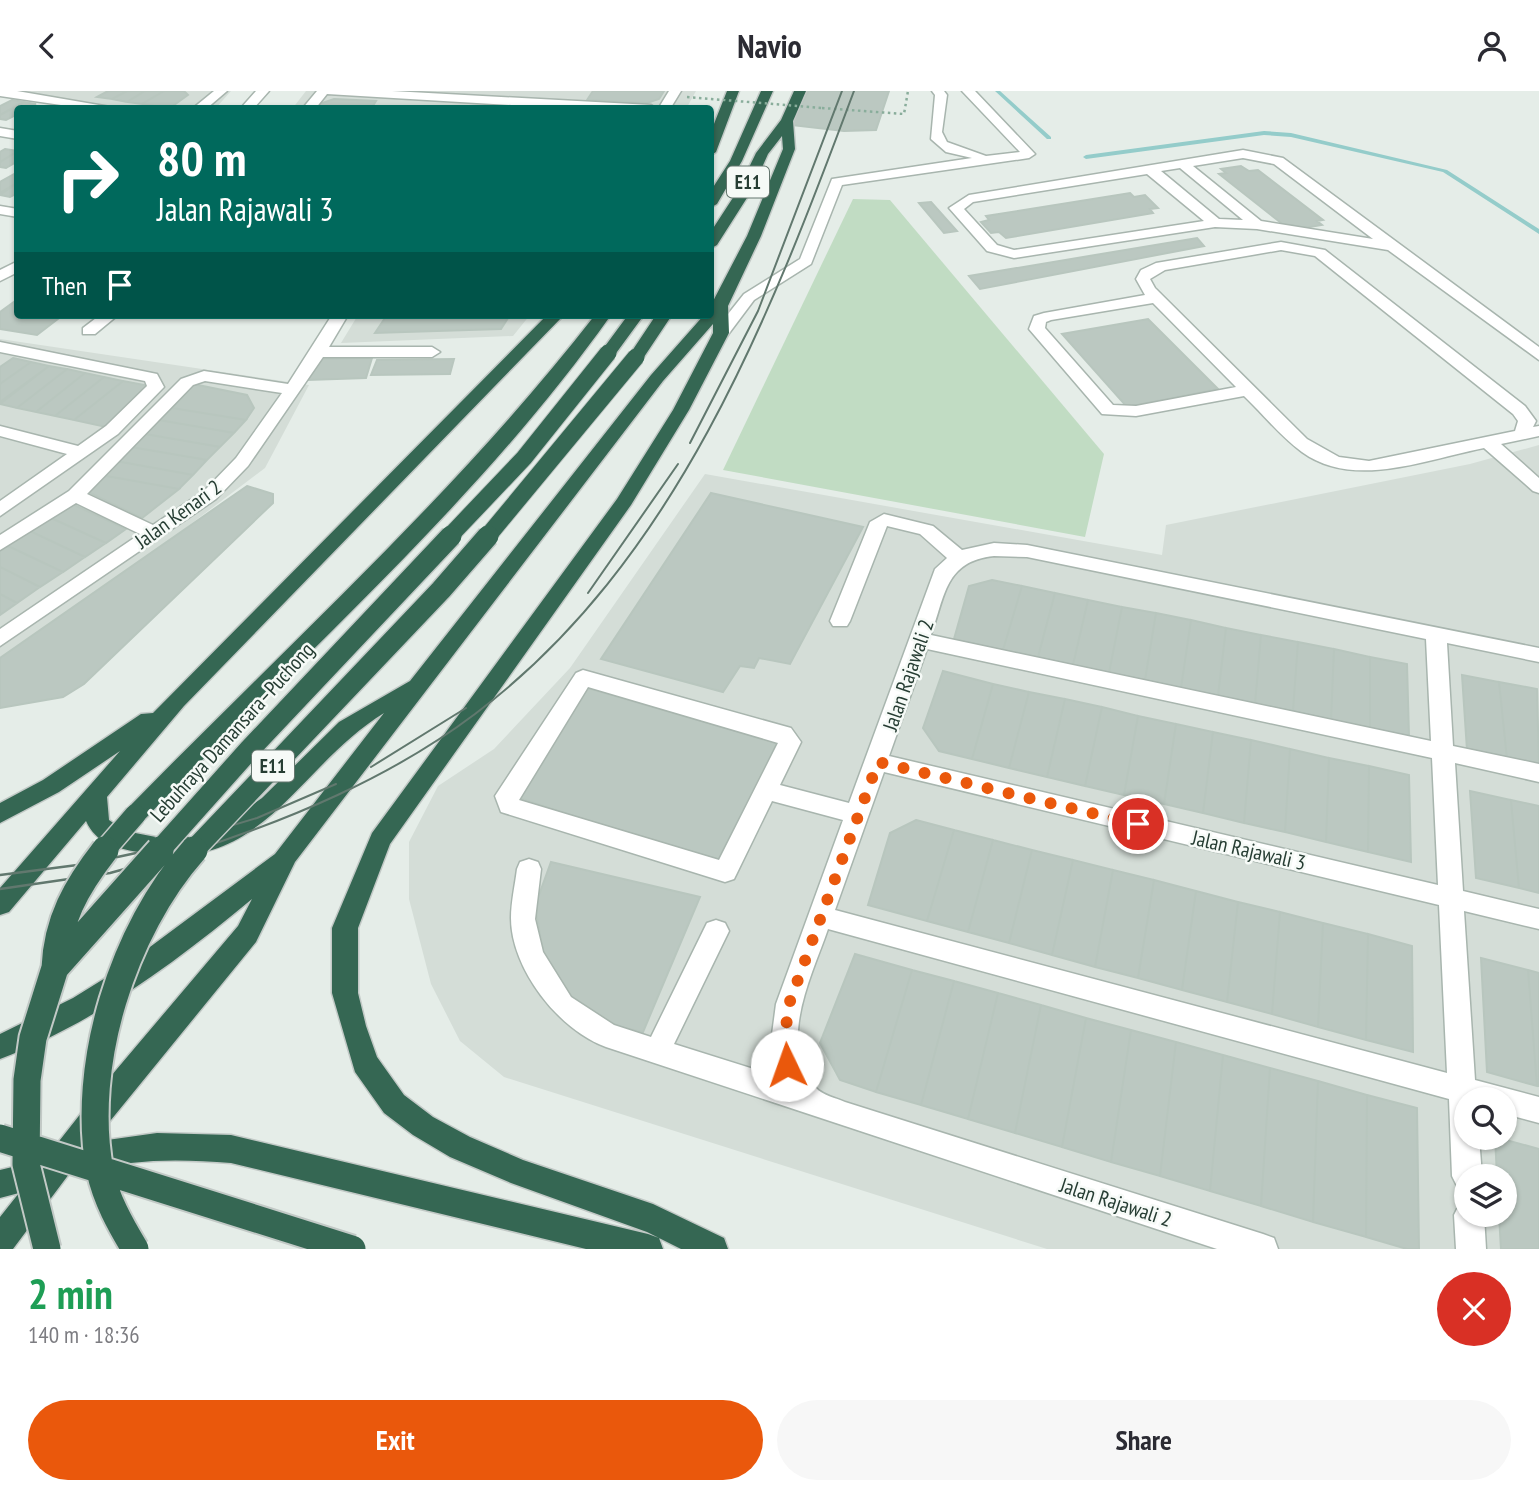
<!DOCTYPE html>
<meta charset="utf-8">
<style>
:root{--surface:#fff;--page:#f7f7f7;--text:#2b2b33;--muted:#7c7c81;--accent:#ea580c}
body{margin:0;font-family:"PT Sans Narrow",sans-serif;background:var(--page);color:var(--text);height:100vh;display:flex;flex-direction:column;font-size:26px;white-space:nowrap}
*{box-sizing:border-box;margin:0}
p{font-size:23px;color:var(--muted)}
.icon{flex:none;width:38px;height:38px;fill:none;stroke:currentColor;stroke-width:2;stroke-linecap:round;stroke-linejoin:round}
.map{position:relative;height:1158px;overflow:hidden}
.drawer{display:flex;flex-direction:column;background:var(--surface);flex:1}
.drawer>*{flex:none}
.top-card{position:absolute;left:14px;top:14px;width:700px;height:214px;border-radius:7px;box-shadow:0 2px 5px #0004;background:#00695c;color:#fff;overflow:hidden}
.fabs{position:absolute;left:1454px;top:996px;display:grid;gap:14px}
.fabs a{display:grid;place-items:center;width:63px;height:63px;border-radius:50%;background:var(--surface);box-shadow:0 2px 5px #0004;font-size:35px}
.pin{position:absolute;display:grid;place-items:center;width:60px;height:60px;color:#fff;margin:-30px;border:4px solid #fff;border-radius:50%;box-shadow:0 2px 7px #0007}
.me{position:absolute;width:77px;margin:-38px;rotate:357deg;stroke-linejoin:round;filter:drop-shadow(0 0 5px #0008)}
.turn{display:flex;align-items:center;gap:24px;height:147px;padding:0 28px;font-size:32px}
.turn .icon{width:91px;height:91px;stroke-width:2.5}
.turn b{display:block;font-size:49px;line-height:60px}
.then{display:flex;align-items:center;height:66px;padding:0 28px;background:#0003;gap:14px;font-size:26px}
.round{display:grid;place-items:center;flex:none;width:74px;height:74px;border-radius:37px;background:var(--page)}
.overview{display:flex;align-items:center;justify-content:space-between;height:119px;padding:0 28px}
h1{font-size:42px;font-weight:700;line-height:52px;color:#1e9e55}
.button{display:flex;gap:14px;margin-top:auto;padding:14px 28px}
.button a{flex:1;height:80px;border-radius:42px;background:var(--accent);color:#fff;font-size:28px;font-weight:700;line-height:80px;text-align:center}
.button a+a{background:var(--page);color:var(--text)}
header{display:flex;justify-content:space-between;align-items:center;height:91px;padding:0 28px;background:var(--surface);font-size:32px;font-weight:700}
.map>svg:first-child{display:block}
</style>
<header><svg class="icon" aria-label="back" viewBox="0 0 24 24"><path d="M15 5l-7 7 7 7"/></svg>Navio<svg class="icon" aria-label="person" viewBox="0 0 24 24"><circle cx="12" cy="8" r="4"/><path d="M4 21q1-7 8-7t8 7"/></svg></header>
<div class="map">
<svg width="1539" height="1158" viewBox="0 0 1539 1158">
<rect width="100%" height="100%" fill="#e5ede8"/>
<path fill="#d4ddd7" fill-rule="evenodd" d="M0,0h231l-16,18 -107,-1z
M306,0h390l-10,18h-394z
M358,224h172l-17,21 -172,7z
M0,248l309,46 -44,83 -265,200z
M1539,354v804h-492l-543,-172 -44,-36 -29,-57 -22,-85v-57l29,-56 56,-37 76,-81 135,-194 457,81 4,-30 304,-61zM1466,1008h39v38h-39zM1466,1085h39v39h-39z"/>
<path fill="#c1dcc3" d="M853,108l37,1 214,254 -19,83 -362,-67z"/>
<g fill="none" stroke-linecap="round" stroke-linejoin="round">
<path fill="#94ccca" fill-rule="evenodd" d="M995,0h5l51,46v2h-4z
M1264,40l27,2 156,37 92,59v5l-96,-62 -152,-35 -27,-2 -178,24 -3,-2 3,-2z"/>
</g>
<path fill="#bbc8c1" stroke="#b8c6be" stroke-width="2" d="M108,0h19l-15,8 -15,-2z
M127,0h18l-18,11 -15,-3z
M145,0h19l-22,13 -15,-2z
M164,0h20l4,4 -18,13 -28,-4z
M593,0h71l-5,8 -12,4 -60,-3z
M808,0h81l-13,39 -32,1 -53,-6z
M334,8l42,2 -5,8h-55l3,-5z
M12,9l12,2 -24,13v-9z
M24,11l12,2 -18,5v5l-12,6 -6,-1v-4z
M5,58l13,2 -18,11v-10z
M18,60v10l-12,7 -6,-1v-5z
M1241,75l8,5 9,-1 65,50 -6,1 5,4 -24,4 -5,-4 -8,1 -66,-52 7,-1 -5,-4z
M16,82l2,9 -18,11v-11z
M18,91v11l-8,4 -10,-2z
M1130,102l4,4 11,-2 13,13 -8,1 3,4 -147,25 -7,-6 -8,1 -10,-11 8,-2 -3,-4z
M931,111l26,29 -13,2 -25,-30z
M1197,147l7,8 -224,43 -11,-13z
M18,208v16h45l-26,20 -37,-6v-17z
M387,224h123l-9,14 -126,4z
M1148,228l70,70 -91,18 -65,-73z
M13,267l18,4 -31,22v-17z
M372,267l-6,20 -58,2 8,-21z
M454,268l-4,15 -79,1 6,-15z
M31,271l18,4 -49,36v-18z
M49,275l18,3 -50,39 -17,-4z
M67,278l18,4 -49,39 -19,-4z
M85,282l19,4 -49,39 -19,-4z
M104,286l19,4 -49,39 -19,-4z
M123,290l27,5 -44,41 -32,-7z
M193,293l54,11 7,13 -8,12 -74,-12z
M172,317l74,12 -12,13 -75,-13z
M159,329l75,13 -14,14 -75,-13z
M145,343l75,13 -13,13 -76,-13z
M131,356l76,13 -14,15 -77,-14z
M116,370l77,14 -14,14 -78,-14z
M101,384l78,14 -37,29 -58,-28z
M247,395l26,8v9l-189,181 -21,13 -63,11v-50z
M711,402l152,34 -73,137 -31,-6 -5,10 -14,-2 -17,26 -122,-33z
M72,413l54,25 -20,14 -55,-25z
M51,427l55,25 -21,14 -55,-26z
M30,440l55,26 -22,15 -55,-26z
M8,455l55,26 -23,15 -40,-20v-16z
M0,476l40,20 -23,16 -17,-9z
M992,489l30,6 -19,64 -49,-11 15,-53z
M1022,495l33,7 -17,64 -35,-7z
M1055,502l33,7 -15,65 -35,-8z
M0,503l17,9 -17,12z
M1088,509l34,7 -13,66 -36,-8z
M1122,516l34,6 -11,67 -36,-7z
M1156,522l35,7 -10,68 -36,-8z
M1191,529l35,8 -8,68 -37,-8z
M1226,537l35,7 -6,69 -37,-8z
M1261,544l37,7 -5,69 -38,-7z
M1298,551l36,7 -3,71 -38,-9z
M1334,558l36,8v71l-39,-8z
M1370,566l37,7 2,72 -39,-8z
M943,580l50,13 -21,75 -33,-8 -16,-23z
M1462,584l37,7 8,77 -40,-9z
M1499,591l38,7 2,76 -32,-6z
M993,593l36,8 -20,76 -37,-9z
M584,596l200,58 -67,119 -204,-68z
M1029,601l36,7 -18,78 -38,-9z
M1065,608l37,8 -17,79 -38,-9z
M1102,616l36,9 -14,79 -39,-9z
M1138,625l38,8 -12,80 -40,-9z
M1176,633l37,8 -10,81 -39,-9z
M1213,641l38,8 -7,83 -41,-10z
M1251,649l39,9 -5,83 -41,-9z
M1290,658l39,9 -3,84 -41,-10z
M1329,667l40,8 -1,86 -42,-10z
M1369,675l40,9 2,87 -43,-10z
M1470,700l41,9 8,88 -43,-10z
M1511,709l28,6v87l-20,-5z
M916,729l38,10 -27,91 -59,-16 22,-72z
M954,739l39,10 -25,92 -41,-11z
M993,749l39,10 -23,93 -41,-11z
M1032,759l41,10 -21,95 -43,-12z
M1073,769l40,10 -18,97 -43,-12z
M551,771l149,35 -57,135 -28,-6 -44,-30 -28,-44 -8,-46z
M1113,779l41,10 -16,98 -43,-11z
M1154,789l42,11 -14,99 -44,-12z
M1196,800l42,11 -11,100 -45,-12z
M1238,811l42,10 -8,102 -45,-12z
M1280,821l43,11 -5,104 -46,-13z
M1323,832l45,11 -2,106 -48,-13z
M1368,843l44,12 1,106 -47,-12z
M855,863l57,16 -36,122 -36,-12 -20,-37z
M1481,867l47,12 9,116 -50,-14z
M912,879l42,11 -33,124 -45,-13z
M1528,879l11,3v113h-2z
M954,890l44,12 -30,126 -47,-14z
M998,902l43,12 -26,128 -47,-14z
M1041,914l45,13 -24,129 -47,-14z
M1086,927l45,12 -20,132 -49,-15z
M1131,939l45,12 -16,134 -49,-14z
M1176,951l47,13 -13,136 -50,-15z
M1223,964l47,13 -9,138 -51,-15z
M1270,977l48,13 -5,141 -52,-16z
M1318,990l49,14 -1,142 -53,-15z
M1367,1004l50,13 2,141h-12l-41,-12z
M1495,1046l44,12v100h-38l-2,-34h6v-39h-8z"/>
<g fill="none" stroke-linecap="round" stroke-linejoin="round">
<g stroke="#a8b5ae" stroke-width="3">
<path id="minor" d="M0,0h17l105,18h-34l-88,-13z
M214,0h13l-21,18h-14z
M256,0h13l-16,18h-13z
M317,0h75l259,14 6,4h-80l-250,-15 -12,15h-13z
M669,0h12l-11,18h-12z
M932,0h12l3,4 -5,37 5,10 39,14 34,-4 -58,-61h13l60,63 -6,4 -187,27 -31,79 -57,36 -27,36h-12l-2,-3 31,-39 56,-35 32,-80 140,-21 -26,-6 -15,-13 4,-44z
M0,37l18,3v8l-18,-3z
M1243,59l40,8 256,189v13l-151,-110 -131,-21 -42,-2 -201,31 -27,-7 -38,-43 20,-13zM1243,67l31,6 99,75 -112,-18 -68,-55zM1180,77l63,52 -24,-1 -58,-48zM1147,83l57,47 -190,29 -17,-5 -33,-36 9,-7z
M0,115l18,3v8l-18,-3z
M1281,151l44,8 200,156 11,15 -3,6 6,-1v10l-38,8 38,34v15l-6,-2 -49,-43c-57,11 -130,42 -182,4 -21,-15 -39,-38 -58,-56l-108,20 -34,-2 -73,-85 5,-13 10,-3 101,-18 -9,-16 5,-9 15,-7zM1281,159l34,6 198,158 5,7 -3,10 -146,30 -30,-4 -32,-18 -152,-151 -5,-9 15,-9zM1153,212l83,84 -100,19 -23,-1 -68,-77 1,-6 5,-2z
M18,170v11l-18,9v-11z
M100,224h18l-23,19h-12v-6z
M332,224h16l-19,32h103l8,5 -8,5h-109l-75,109 -32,33 -216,147v-17l140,-95 -64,-31 -76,47v-15l69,-44 112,-112 23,-8 84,13zM205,290l77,12 -46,65 -32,33 -51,34 -66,-31 106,-109z
M0,251l157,32 7,13 -46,47 -118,82v-15l67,-47 -67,-18v-10l78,20 28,-20 41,-40 -2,-5 -145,-29z
M884,423l49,12 29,24 32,-7 33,2 512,103v14l-92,-19 6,103 86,18v18l-84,-19 8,128 76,18v20l-75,-18 11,169 64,17v26l-34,-9v-15h-39v38h13l3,39h-16v14l-9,-4 -5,-10 -3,-77 -621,-170c-16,47 -52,115 -12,159 6,7 20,10 29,14l418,132 11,4 4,11h-61l-611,-202c-47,-17 -95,-78 -95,-129 0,-16 4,-33 6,-49l3,-7 9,-3 9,3 3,7 -6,50 8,33 28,45 43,28 37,12 56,-114 9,-3 9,3 4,8 -55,113 105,33 -6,-12 -2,-23 5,-38 67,-184 -71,-19 -38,78 -9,3 -224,-70 -6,-16 81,-123 7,-3 208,58 10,14 -21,43 69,18 86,-234 12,-11 -27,-24 -33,-8 -37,95 -3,5h-14l-3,-5 40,-99zM994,465l33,1 399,82 5,102 -500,-106c14,-39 14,-74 63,-79zM927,558l505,109 6,127 -549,-129zM588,596l190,56 -59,117 -200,-60zM884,681l555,133 8,168 -612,-163z
M1466,1110v14h18l2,34h-30l-2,-34 5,-10z"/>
</g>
<g stroke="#c2c9c6" stroke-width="3">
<path id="highway" d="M727,0h12l-23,61 -6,4v-22z
M761,0h12l-31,70 -25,43 -7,4v-16l20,-31z
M794,0h12l-13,30 2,28 -34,87 -33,70 1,27 -40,77 -58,95 -241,339 -32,84v65l8,33 11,31 27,38 29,22 37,20 53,23 130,44 71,34 4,11h-47l-34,-17 -136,-49 -61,-26 -37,-22 -29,-22 -29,-41 -23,-79v-65l40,-95 245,-334 56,-89 40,-77v-9l-50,57 -368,481 -39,80 -163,200 64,-9 74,2 417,99 11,4 4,11h-77l-355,-86c-49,-4 -97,-5 -145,9l-11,-6 -62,83h-13v-32l19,-24 -19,5v-28l45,-11 55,-70 138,-163 14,-27c-76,63 -159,125 -252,160v-25l73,-36 50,-31 152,-113 109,-141c-88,54 -122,164 -246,139 -23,-4 -42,-9 -52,-31l-77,91 -9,3v-27l120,-137 -61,41 -59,31v-20l43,-23 98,-66 12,-1 394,-398h17l-380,391 -77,91 2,23 16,11 36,7 33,-1 21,-6 47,-33 77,-76 71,-41 241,-306 53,-60h6v-8l37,-71 36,-87 -1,-13 -14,18 -16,36 -35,55 -7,4v-16l28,-43 18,-37 25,-33z
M595,224h16c-133,188 -310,340 -468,506l-8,3 -8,-3 -4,-6 4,-6c159,-163 328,-314 468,-494z
M628,224h16l-30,41h-12l-2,-3z
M656,224h16l-30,45h-12l-2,-3z"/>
</g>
<path stroke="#89ad9b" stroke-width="2.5" stroke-dasharray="2.5 3.5" stroke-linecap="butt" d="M822,17l82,6 4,-23"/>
<use href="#minor" fill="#fff" fill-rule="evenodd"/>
<use href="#highway" fill="#356753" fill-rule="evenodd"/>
<path stroke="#61786e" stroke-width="2" d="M690,352l68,-132 84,-220
M588,502l90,-129
M371,676l95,-59
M143,761l114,-34 79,-34
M189,761c100,-32 201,-74 286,-138 201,-152 294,-395 379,-623"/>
<path stroke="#61786e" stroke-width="2.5" d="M0,784l85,-11 65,-14
M0,798l110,-16 84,-23"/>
<g stroke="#c2c9c6" stroke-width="19" stroke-linecap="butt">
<path id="highway-bridge-far2" d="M449,446l75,-79 84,-105
M487,446l149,-180"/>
</g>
<g stroke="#c2c9c6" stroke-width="24" stroke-linecap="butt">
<path id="highway-bridge-far1" d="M103,761l32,-37
M158,761l91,-102 202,-214
M192,761l249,-262 47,-54"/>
</g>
<g stroke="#c2c9c6" stroke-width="31" stroke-linecap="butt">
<path id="highway-bridge" d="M55,877c2,-47 21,-81 50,-118
M0,1047l352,111
M47,1158l-21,-85 1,-84 6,-42 22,-70 105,-118
M135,1158c-15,-25 -29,-50 -35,-78 -20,-106 23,-241 94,-321"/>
</g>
<path stroke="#89ad9b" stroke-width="2.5" stroke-dasharray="2.5 3.5" stroke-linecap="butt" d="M687,6l135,11"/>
<use href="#highway-bridge-far2" stroke="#356753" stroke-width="17"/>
<use href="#highway-bridge-far1" stroke="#356753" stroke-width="21"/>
<use href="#highway-bridge" stroke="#356753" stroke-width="27"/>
</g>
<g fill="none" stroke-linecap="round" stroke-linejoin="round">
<path stroke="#ea580c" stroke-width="12" stroke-dasharray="0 21.6" d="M787,974l-3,-23 5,-38 89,-242 260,62"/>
</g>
<g text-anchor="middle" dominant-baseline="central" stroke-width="5" stroke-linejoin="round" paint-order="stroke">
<g fill="#f6faf7" stroke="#64766e" stroke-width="2">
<rect x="727" y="75.5" width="42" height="31" rx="5"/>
<rect x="252" y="659.5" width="42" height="31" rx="5"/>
</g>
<g font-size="19" font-weight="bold" fill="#263d33">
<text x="748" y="91">E11</text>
<text x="273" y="675">E11</text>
</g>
<g font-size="21" fill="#263d33" stroke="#f6faf7">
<text transform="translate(178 423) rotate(-36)">Jalan Kenari 2</text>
<text transform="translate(908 584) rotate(-71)">Jalan Rajawali 2</text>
<text transform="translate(232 641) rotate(-48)">Lebuhraya Damansara–Puchong</text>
<text transform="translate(1249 759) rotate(13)">Jalan Rajawali 3</text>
<text transform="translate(1116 1111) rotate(18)">Jalan Rajawali 2</text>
</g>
</g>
</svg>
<div class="fabs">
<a><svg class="icon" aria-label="search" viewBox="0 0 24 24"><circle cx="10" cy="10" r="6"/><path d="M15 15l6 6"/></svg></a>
<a><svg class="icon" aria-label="layers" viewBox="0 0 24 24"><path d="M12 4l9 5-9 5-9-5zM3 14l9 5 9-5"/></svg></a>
</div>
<div class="pin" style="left:1138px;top:733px;background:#d93025"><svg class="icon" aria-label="arrive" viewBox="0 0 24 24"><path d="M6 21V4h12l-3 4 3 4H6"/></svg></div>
<svg class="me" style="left:787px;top:974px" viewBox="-20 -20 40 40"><circle r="19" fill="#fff"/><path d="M0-13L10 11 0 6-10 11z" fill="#ea580c"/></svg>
<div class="top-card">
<div class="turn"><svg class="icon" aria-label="right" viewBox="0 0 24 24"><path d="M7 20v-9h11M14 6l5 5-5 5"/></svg><div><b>80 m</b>Jalan Rajawali 3</div></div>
<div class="then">Then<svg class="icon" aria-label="arrive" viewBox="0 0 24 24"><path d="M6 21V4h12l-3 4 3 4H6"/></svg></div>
</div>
</div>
<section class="drawer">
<div class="overview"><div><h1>2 min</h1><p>140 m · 18:36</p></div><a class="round" style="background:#d93025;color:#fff"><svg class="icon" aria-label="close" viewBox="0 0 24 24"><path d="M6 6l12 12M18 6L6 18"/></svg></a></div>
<div class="button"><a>Exit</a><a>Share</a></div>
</section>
